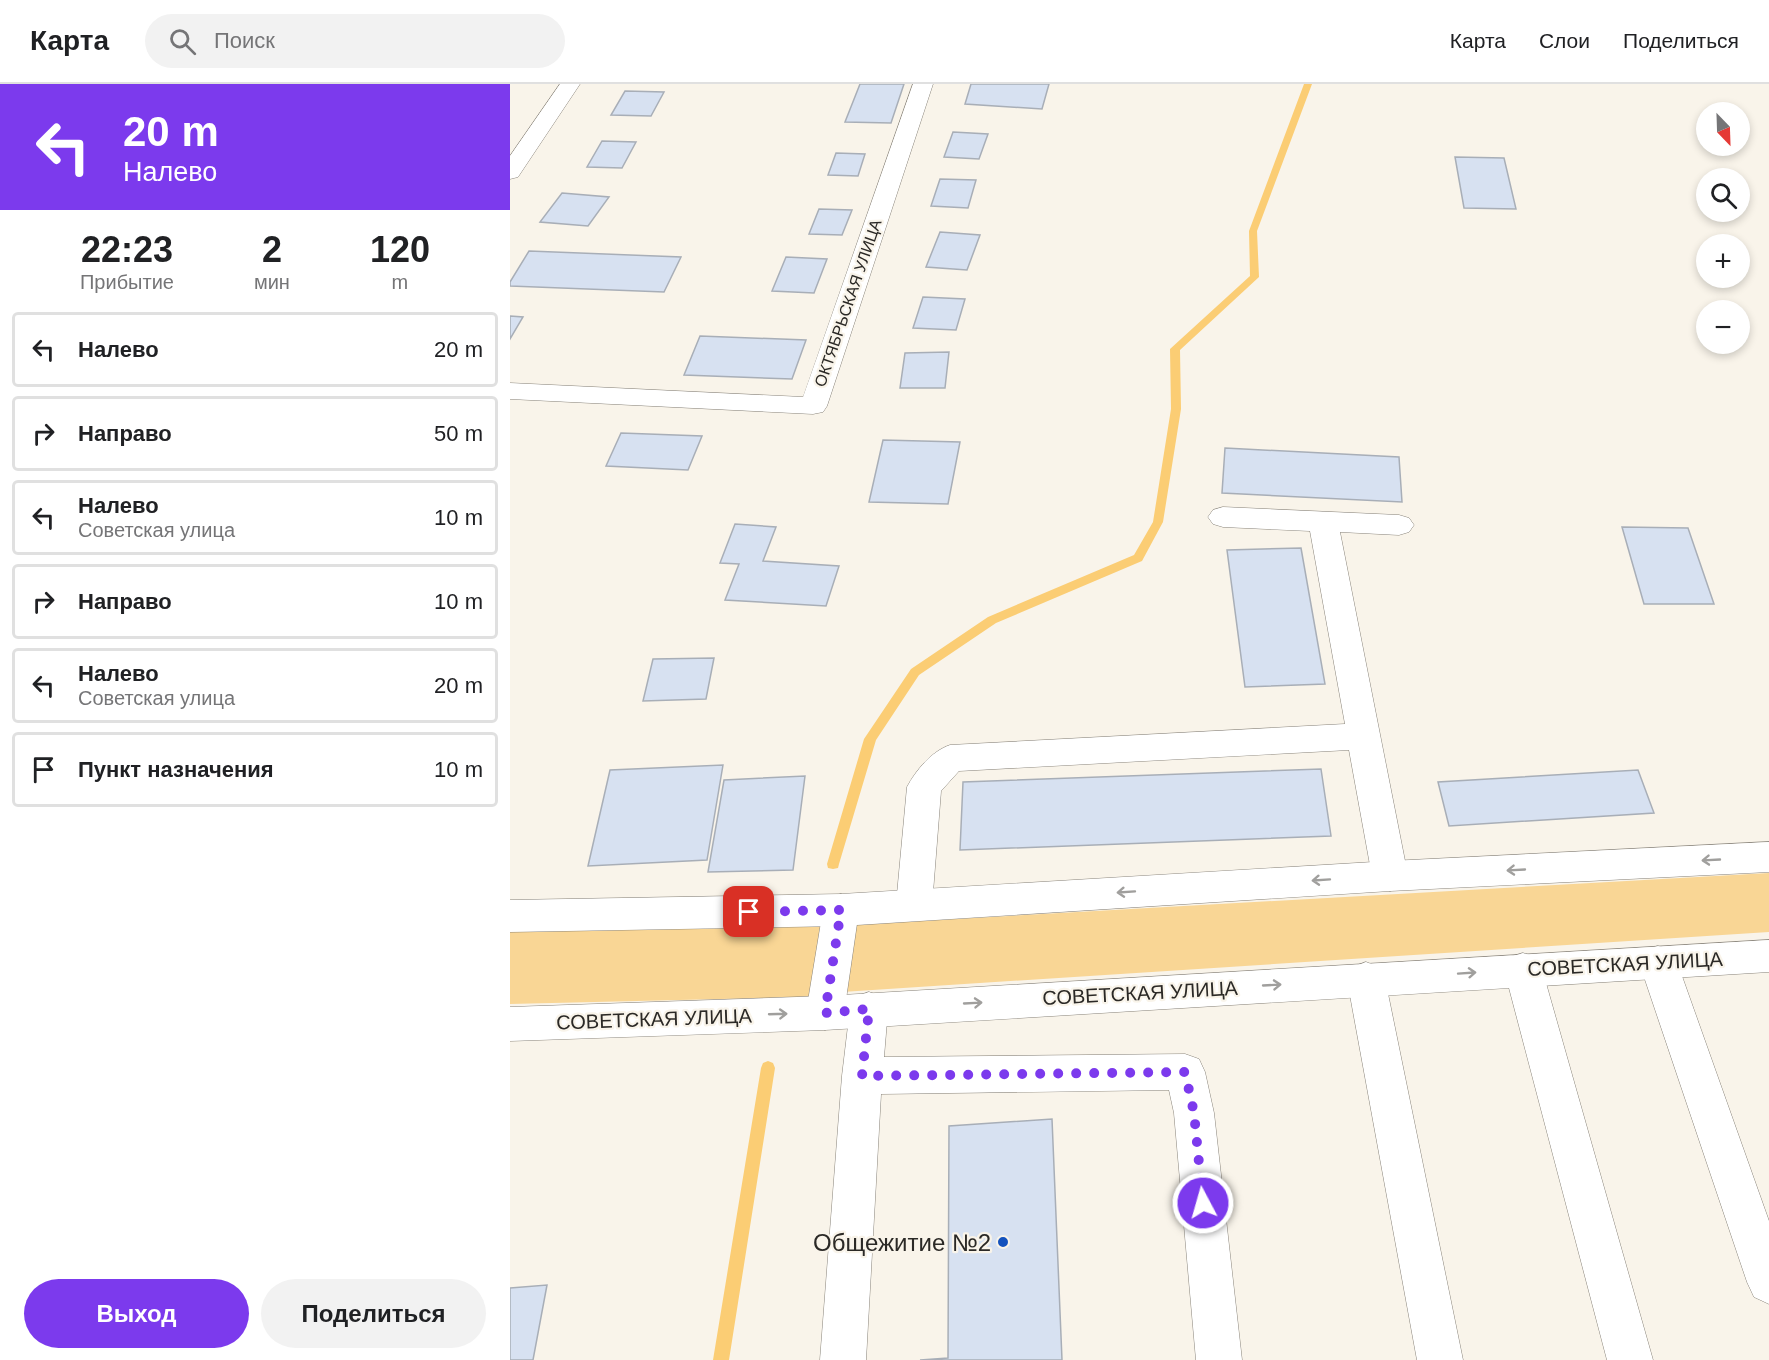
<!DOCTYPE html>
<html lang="ru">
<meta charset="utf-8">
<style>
:root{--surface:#fff;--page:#f2f2f2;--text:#202124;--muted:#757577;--line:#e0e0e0;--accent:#7c3aed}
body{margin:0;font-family:Helvetica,sans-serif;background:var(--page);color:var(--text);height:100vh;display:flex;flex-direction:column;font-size:22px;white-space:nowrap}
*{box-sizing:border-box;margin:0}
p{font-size:20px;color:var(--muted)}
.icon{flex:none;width:33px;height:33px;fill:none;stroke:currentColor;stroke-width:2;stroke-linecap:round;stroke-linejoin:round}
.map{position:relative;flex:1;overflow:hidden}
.drawer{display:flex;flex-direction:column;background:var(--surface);width:510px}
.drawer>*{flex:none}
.guide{background:#7c3aed;color:#fff;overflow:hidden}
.needle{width:39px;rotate:157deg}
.controls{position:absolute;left:1186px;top:18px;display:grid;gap:12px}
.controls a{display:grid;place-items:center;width:54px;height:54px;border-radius:50%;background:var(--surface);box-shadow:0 3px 9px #0003;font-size:30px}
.pin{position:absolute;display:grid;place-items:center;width:51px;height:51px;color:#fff;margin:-26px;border-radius:12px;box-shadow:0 3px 9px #0006}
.me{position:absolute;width:66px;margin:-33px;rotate:354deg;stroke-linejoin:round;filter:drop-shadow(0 0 4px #0008)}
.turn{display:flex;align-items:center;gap:21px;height:126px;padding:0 24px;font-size:27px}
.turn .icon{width:78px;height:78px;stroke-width:2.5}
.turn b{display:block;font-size:42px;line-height:51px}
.eta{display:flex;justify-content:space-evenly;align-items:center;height:102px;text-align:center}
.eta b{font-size:36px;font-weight:800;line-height:42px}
.button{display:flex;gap:12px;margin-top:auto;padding:12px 24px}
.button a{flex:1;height:69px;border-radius:36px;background:var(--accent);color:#fff;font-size:24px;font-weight:800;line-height:69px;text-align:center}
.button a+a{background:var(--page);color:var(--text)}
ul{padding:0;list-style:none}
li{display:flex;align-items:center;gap:18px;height:75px;margin:0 12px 9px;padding:0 12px;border:3px solid var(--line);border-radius:6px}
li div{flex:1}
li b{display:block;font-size:22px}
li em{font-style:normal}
header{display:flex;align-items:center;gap:36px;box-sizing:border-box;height:84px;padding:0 30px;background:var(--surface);border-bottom:2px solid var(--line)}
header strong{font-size:28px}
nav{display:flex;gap:33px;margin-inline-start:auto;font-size:21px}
.search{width:420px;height:54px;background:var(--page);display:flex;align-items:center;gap:15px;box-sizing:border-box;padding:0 21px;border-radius:33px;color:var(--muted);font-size:22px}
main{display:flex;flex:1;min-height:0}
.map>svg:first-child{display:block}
</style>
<header>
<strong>Карта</strong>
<div class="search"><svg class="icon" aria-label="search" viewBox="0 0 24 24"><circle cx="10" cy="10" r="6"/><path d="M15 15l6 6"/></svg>Поиск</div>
<nav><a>Карта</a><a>Слои</a><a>Поделиться</a></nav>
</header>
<main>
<section class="drawer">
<div class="guide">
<div class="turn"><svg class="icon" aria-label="left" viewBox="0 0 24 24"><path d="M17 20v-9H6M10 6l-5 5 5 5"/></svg><div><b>20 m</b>Налево</div></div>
</div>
<div class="eta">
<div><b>22:23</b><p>Прибытие</p></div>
<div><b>2</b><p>мин</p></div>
<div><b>120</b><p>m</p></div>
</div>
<ul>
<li><svg class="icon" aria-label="left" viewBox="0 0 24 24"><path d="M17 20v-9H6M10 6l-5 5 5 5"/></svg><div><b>Налево</b></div><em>20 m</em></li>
<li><svg class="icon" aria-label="right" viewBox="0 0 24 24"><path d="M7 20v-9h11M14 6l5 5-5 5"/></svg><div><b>Направо</b></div><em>50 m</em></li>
<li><svg class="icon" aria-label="left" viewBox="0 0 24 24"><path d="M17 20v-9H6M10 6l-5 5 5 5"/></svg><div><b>Налево</b><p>Советская улица</p></div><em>10 m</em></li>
<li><svg class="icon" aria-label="right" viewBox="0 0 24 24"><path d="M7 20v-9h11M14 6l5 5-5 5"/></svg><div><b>Направо</b></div><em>10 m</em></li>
<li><svg class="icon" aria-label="left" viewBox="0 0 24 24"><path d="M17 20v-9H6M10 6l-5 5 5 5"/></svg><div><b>Налево</b><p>Советская улица</p></div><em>20 m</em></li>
<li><svg class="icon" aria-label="arrive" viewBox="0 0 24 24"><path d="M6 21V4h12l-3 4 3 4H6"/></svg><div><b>Пункт назначения</b></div><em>10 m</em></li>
</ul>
<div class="button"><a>Выход</a><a>Поделиться</a></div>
</section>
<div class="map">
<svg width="1259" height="1276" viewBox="0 0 1259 1276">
<rect width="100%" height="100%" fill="#f9f4ea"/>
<path fill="#f9d695" d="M1259,789v59l-927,60 6,-67z
M313,841l-13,72 -300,7v-73z"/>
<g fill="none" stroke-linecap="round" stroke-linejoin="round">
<path fill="#fbcd74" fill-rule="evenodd" d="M794,0h8l-55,147 2,46 -79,73 1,59 -18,113 -21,39 -146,62 -77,52 -43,65 -37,124 -1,4 -5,1 -5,-1 -1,-4 37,-125 47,-70 77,-52 146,-62 19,-33 18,-113 -1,-60 80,-73 -1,-45z
M258,977l5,2 2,5 -46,292h-16l48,-292 2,-5z"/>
</g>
<path fill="#d7e1f1" stroke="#a8aeb7" stroke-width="1.5" d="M350,0h44l-13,39 -46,-1z
M461,0h78l-7,25 -77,-5z
M115,7l39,1 -13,24 -40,-1z
M443,48l35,2 -9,25 -35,-2z
M92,57l34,1 -14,26 -35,-1z
M326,69l29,1 -7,22 -30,-1z
M945,73l49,1 12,51 -52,-1z
M430,95l36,1 -8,28 -37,-2z
M52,109l47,4 -21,29 -48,-4z
M309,125l33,1 -10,25 -33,-1z
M430,148l40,3 -13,35 -41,-3z
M19,167l152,6 -17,35 -154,-6v-4z
M276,173l41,2 -13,34 -42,-2z
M413,213l42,2 -9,31 -43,-2z
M0,232l13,1 -13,22z
M190,252l106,4 -14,39 -108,-4z
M439,268l-4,36h-45l5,-35z
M111,349l81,3 -14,34 -82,-4z
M373,356l77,2 -12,62 -79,-2z
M715,364l174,9 3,45 -180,-9z
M225,440l41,3 -13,34 76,5 -13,40 -101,-6 14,-36 -19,-1z
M1112,443l66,1 26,76h-70z
M791,464l24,136 -80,3 -18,-137z
M204,574l-8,41 -63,2 10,-42z
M213,681l-16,95 -119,6 22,-96z
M811,685l10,67 -371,14 3,-68z
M1128,686l16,43 -205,13 -11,-44z
M295,692l-12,94 -85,2 16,-92z
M542,1035l10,241h-142l28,-2 1,-232z
M37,1201l-14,75h-23v-72z"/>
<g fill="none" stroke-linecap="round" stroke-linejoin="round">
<g stroke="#89847b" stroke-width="1">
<path id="minor" d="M50,0h20l-62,93 -8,2v-23z
M403,0h20l-106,322 -4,6 -10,2 -303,-15v-16l293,14z
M713,423l176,8 10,3 5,7 -5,7 -10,3 -59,-3 68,344 -5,11 -13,4 -13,-4 -5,-11 -23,-126 -390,21 -18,20 -9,114 -5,11 -13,4 -13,-4 -5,-11 11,-118c9,-17 25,-36 43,-42l395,-21 -35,-193 -87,-4 -10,-3 -5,-7 5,-7z
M331,810l13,5 5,11 -15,103 -5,12 -14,5 -14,-5 -5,-12 17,-103 5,-11z
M1148,862l13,4 6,12 92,259v83l-15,-7 -7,-15 -108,-320 6,-12z
M1013,869l13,4 6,12 111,391h-46l-103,-391 6,-12z
M856,878l13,5 6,12 78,381h-46l-70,-381 6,-12z
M359,908l14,5 5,12 -4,48 301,-3 14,5 6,13 9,41 28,247h-46l-22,-247 -5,-23 -288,4 -15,266h-46l22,-284 8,-67 5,-12z"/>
</g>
<g stroke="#89847b" stroke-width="1">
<path id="major" d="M1259,758v30l-379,19 -549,35 -331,6v-32l331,-6 549,-33z
M1259,856v32l-944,58 -315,11v-34l315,-11z"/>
</g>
<use href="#minor" fill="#fff" fill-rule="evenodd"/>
<use href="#major" fill="#fff" fill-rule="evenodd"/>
</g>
<defs><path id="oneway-shaft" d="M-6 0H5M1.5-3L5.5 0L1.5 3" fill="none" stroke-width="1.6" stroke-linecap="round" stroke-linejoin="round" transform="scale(1.5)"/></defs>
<g stroke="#a09f9d">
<use href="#oneway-shaft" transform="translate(1201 776) rotate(177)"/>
<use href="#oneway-shaft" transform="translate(1006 786) rotate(177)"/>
<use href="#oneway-shaft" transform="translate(811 796) rotate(176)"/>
<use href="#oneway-shaft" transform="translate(616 808) rotate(176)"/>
<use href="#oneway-shaft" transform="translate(957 889) rotate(-4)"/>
<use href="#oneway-shaft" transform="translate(762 901) rotate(-3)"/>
<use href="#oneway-shaft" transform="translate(463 919) rotate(-3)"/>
<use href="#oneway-shaft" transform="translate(268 930) rotate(-2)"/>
</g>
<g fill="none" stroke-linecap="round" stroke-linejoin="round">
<path stroke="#7c3aed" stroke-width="10" stroke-dasharray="0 18" d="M239,828l92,-2 -16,103 44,-4 -7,67 323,-4 9,41 9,90"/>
</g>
<circle fill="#1452bd" stroke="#f9f4ea" stroke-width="2" cx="493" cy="1158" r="6"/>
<g text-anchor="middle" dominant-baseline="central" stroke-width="4.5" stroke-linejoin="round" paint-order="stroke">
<g font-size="16" fill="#2b2926" stroke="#f9f4ea">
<text transform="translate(338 219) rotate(-71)">ОКТЯБРЬСКАЯ УЛИЦА</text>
</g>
<g font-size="20" fill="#2b2926" stroke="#f9f4ea">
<text transform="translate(1115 880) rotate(-3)">СОВЕТСКАЯ УЛИЦА</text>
<text transform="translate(630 909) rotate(-3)">СОВЕТСКАЯ УЛИЦА</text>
<text transform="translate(144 935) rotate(-2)">СОВЕТСКАЯ УЛИЦА</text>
</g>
<g font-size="24" fill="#2b2926" stroke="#f9f4ea" text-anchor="end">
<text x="481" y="1158">Общежитие №2</text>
</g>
</g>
</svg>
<div class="controls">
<a><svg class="needle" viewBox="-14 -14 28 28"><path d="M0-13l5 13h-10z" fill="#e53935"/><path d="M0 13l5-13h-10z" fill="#757577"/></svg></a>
<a><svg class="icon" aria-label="search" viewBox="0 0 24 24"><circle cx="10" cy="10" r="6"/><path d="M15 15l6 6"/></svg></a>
<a>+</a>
<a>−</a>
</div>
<div class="pin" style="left:239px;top:828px;background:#d93025"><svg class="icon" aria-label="arrive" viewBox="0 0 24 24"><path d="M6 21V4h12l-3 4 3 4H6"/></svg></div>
<svg class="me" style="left:693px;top:1119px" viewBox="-20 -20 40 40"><circle r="17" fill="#7c3aed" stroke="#fff" stroke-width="3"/><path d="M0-11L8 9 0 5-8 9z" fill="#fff"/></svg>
</div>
</main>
